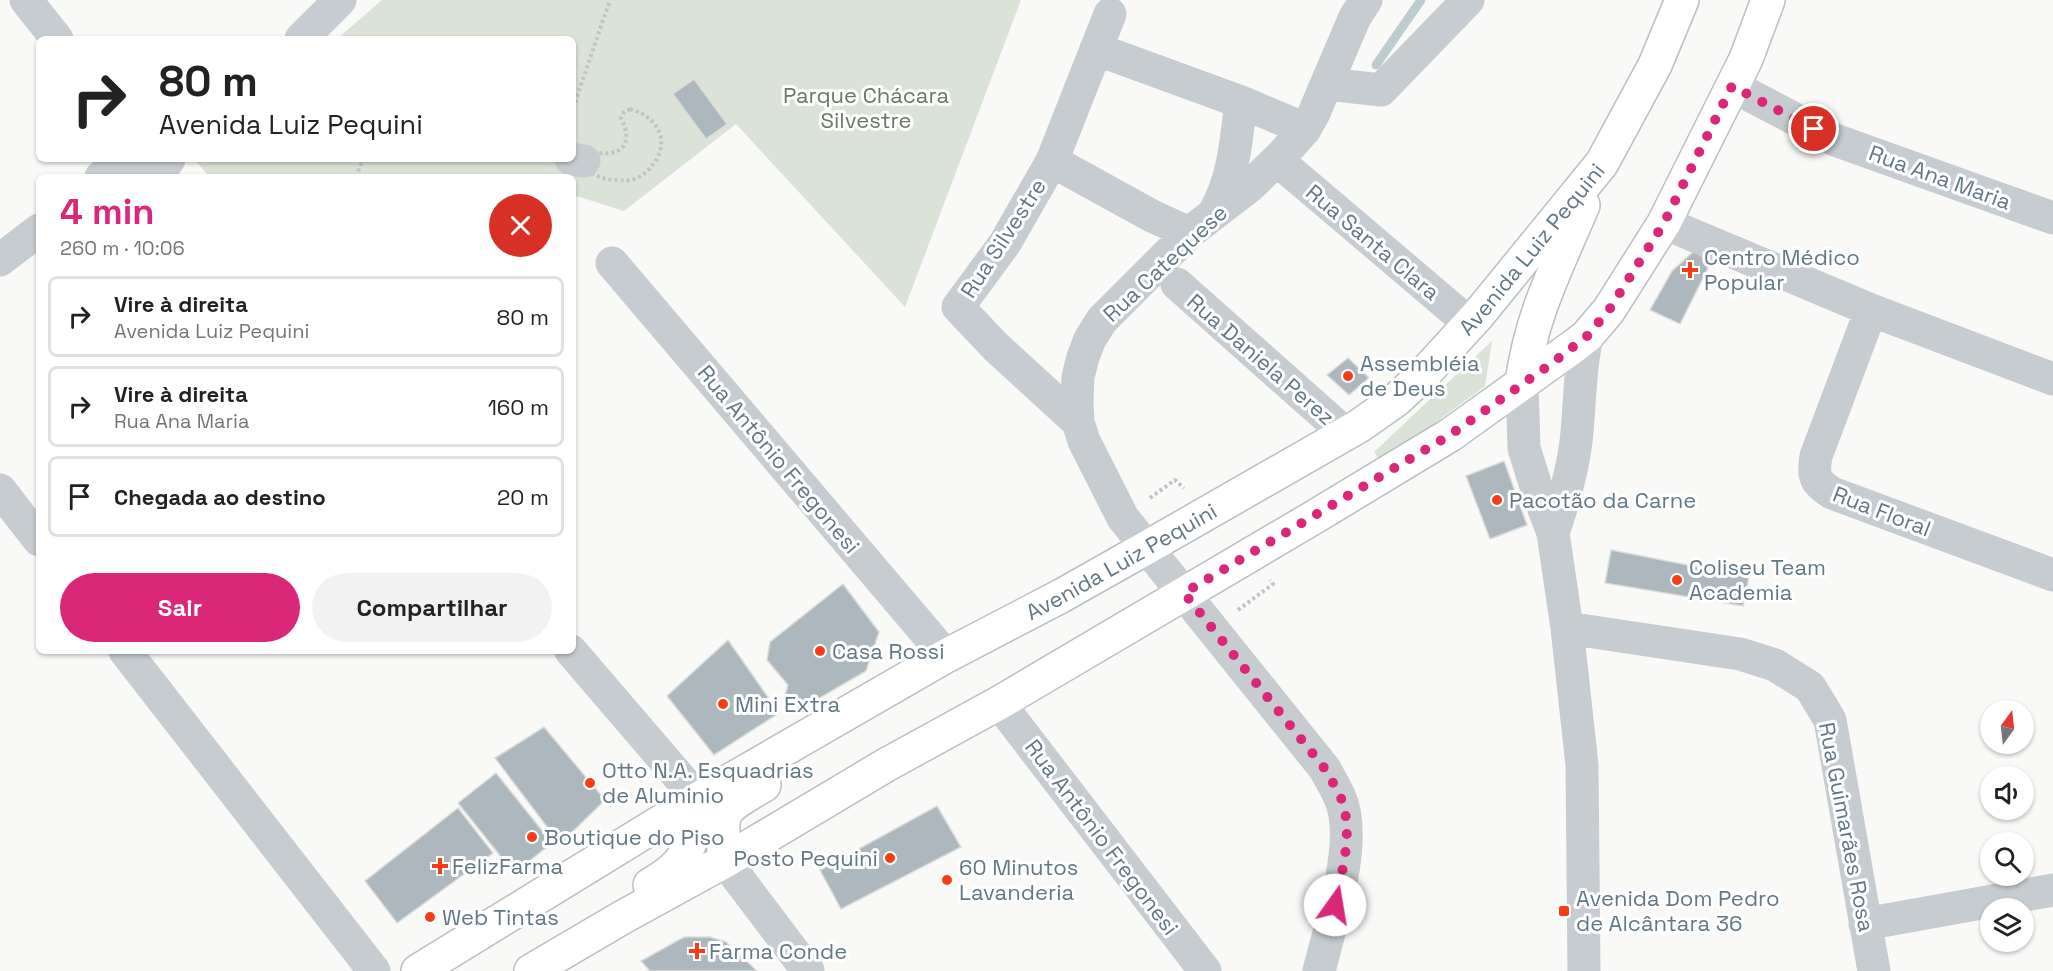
<!DOCTYPE html>
<html lang="pt">
<meta charset="utf-8">
<style>
:root{--surface:#fff;--page:#f2f2f2;--text:#222;--muted:#767676;--line:#e0e0e0;--accent:#db2777}
body{margin:0;font-family:"Space Grotesk",sans-serif;background:var(--page);color:var(--text);height:100vh;display:flex;flex-direction:column;font-size:22px;white-space:nowrap}
*{box-sizing:border-box;margin:0}
p{font-size:20px;color:var(--muted)}
.icon{flex:none;width:33px;height:33px;fill:none;stroke:currentColor;stroke-width:2;stroke-linecap:round;stroke-linejoin:round}
.map{position:relative;flex:1;overflow:hidden}
.side{position:absolute;left:36px;top:174px;width:540px;height:480px;display:flex;flex-direction:column;background:var(--surface);border-radius:9px;box-shadow:0 2px 4px #0004}
.side>*{flex:none}
.top-card{position:absolute;left:36px;top:36px;width:540px;height:126px;border-radius:9px;box-shadow:0 2px 4px #0004;background:#fff;color:var(--text);overflow:hidden}
.needle{width:39px;rotate:15deg}
.tools{position:absolute;left:1980px;top:700px;display:grid;gap:12px}
.tools a{display:grid;place-items:center;width:54px;height:54px;border-radius:50%;background:var(--surface);box-shadow:0 2px 4px #0004;font-size:30px}
.pin{position:absolute;display:grid;place-items:center;width:51px;height:51px;color:#fff;margin:-26px;border:3px solid #fff;border-radius:50%;box-shadow:0 2px 6px #0007}
.me{position:absolute;width:66px;margin:-33px;rotate:13deg;stroke-linejoin:round;filter:drop-shadow(0 0 4px #0008)}
.turn{display:flex;align-items:center;gap:21px;height:126px;padding:0 24px;font-size:27px}
.turn .icon{width:78px;height:78px;stroke-width:2.5}
.turn b{display:block;font-size:42px;line-height:51px}
.round{display:grid;place-items:center;flex:none;width:63px;height:63px;border-radius:32px;background:var(--page)}
.overview{display:flex;align-items:center;justify-content:space-between;height:102px;padding:0 24px}
h1{font-size:36px;font-weight:800;line-height:45px;color:var(--accent)}
.cta{display:flex;gap:12px;margin-top:auto;padding:12px 24px}
.cta a{flex:1;height:69px;border-radius:36px;background:var(--accent);color:#fff;font-size:24px;font-weight:800;line-height:69px;text-align:center}
.cta a+a{background:var(--page);color:var(--text)}
ul{padding:0;list-style:none}
li{display:flex;align-items:center;gap:18px;height:81px;margin:0 12px 9px;padding:0 12px;border:3px solid var(--line);border-radius:9px}
li div{flex:1}
li b{display:block;font-size:22px}
li em{font-style:normal}
.map>svg:first-child{display:block}
</style>
<div class="map">
<svg width="2053" height="971" viewBox="0 0 2053 971">
<rect width="100%" height="100%" fill="#f9f9f7"/>
<path fill="#dbe2d7" d="M382,0h639l-116,307 -169,-183 -112,87 -51,-16v-18h-364l-13,-16 2,-2h375v-120h-236z
M1492,341l-7,45 -104,77 -7,-11z"/>
<g fill="none" stroke-linecap="round" stroke-linejoin="round">
<path stroke="#bdcccf" stroke-width="9" d="M1376,65l45,-65"/>
</g>
<path fill="#acb8bd" stroke="#dbdbd9" stroke-width="1.5" d="M694,79l33,45 -21,15 -33,-45z
M1693,252l19,8 -32,64 -30,-14 22,-39z
M1348,358l21,20 -20,17 -22,-20z
M1504,461l23,64 -37,14 -24,-63z
M1611,550l138,27 -6,29 -138,-23z
M843,584l36,48 -13,39 -67,39 -14,-14 3,-11 -21,-25 3,-18z
M728,640l51,73 -65,42 -47,-59z
M544,727l61,73 -45,44 -65,-86z
M496,773l56,70 -38,30 -56,-70z
M937,806l24,41 -120,62 -21,-39z
M458,808l35,45 -96,70 -32,-42z
M684,937h26l16,5 31,29h-107l-9,-10z"/>
<g fill="none" stroke-linecap="round" stroke-linejoin="round">
<g stroke="#b9bfc2" stroke-width="36">
<g id="major">
<path d="M1522,383c9,-68 35,-116 61,-178"/>
<path d="M725,861c-5,-54 -6,-49 39,-76"/>
<path d="M650,885c44,-25 39,-40 48,-86"/>
<path id="s1" d="M418,971l280,-172 248,-143 115,-60 85,-48 213,-122 37,-26 28,-26 54,-59 124,-152 53,-98 27,-65"/>
<path d="M531,971l92,-54 102,-56 161,-96 113,-62 312,-184 139,-84 124,-89 13,-10 22,-26 55,-87 82,-164 22,-59"/>
</g>
</g>
<path stroke="#c0c4c5" stroke-width="4" stroke-dasharray="3 3" stroke-linecap="butt" d="M573,108l37,-108
M630,109c30,8 42,36 20,59 -5,6 -12,11 -20,12 -4,1 -9,0 -14,0 -13,0 -23,-5 -33,-14l1,-11 6,-4c27,8 46,-4 31,-33l3,-6z
M356,177l7,-18
M1150,498l25,-18 9,8
M1238,610l35,-26 -3,-4"/>
<path stroke="#c6cccf" stroke-width="33" d="M26,0l31,39
M301,39l39,-39
M1096,49l145,53 64,27
M1327,84l54,6 87,-90
M1732,86l103,54 218,78
M131,159l7,10 12,4 13,-5 6,-9
M571,159l13,2
M1277,160l193,164
M1052,161l100,55 37,17
M101,177l27,-18
M1214,213c20,-35 22,-72 27,-111
M1664,223l207,87 182,69
M0,260l39,-30
M612,263l334,393
M1177,284l169,150
M1871,310l-55,146c-3,21 -2,25 16,37l221,82
M1522,383l2,65 14,45 15,40 14,95 15,137 2,206
M1078,422l-82,-75 -38,-40 47,-64 47,-82 58,-147
M0,490l39,50
M1553,533c10,-29 19,-60 23,-91 4,-35 3,-71 11,-106
M1567,628l173,26 35,11 35,22 20,33 44,251
M125,651l249,320
M571,651l127,148
M999,703l206,268
M725,861l83,110
M1865,924l188,-34
M1319,971c11,-45 40,-131 21,-173 -4,-10 -10,-19 -15,-29l-202,-251 -39,-77 -6,-19 -1,-21 1,-24 5,-20 7,-18 12,-19 87,-87 61,-47 32,-31 23,-26 9,-16 41,-96 11,-17"/>
<use href="#major" stroke="#fff" stroke-width="33"/>
</g>
<g fill="none" stroke-linecap="round" stroke-linejoin="round">
<path stroke="#db2777" stroke-width="10" stroke-dasharray="0 18" d="M1335,905c7,-34 19,-73 6,-107 -4,-10 -11,-19 -16,-29l-141,-176 266,-158 101,-71 36,-28 22,-26 55,-87 68,-137 82,43"/>
</g>
<g fill="#f63d1a" stroke="#fff" stroke-width="2">
<path d="M1687 261h6v6h6v6h-6v6h-6v-6h-6v-6h6z"/>
<circle cx="1348" cy="376" r="6"/>
<circle cx="1497" cy="500" r="6"/>
<circle cx="1677" cy="580" r="6"/>
<circle cx="820" cy="651" r="6"/>
<circle cx="723" cy="704" r="6"/>
<circle cx="590" cy="783" r="6"/>
<circle cx="532" cy="837" r="6"/>
<circle cx="890" cy="858" r="6"/>
<path d="M437 857h6v6h6v6h-6v6h-6v-6h-6v-6h6z"/>
<circle cx="947" cy="880" r="6"/>
<rect x="1558" y="905" width="12" height="12" rx="3"/>
<circle cx="430" cy="917" r="6"/>
<path d="M694 942h6v6h6v6h-6v6h-6v-6h-6v-6h6z"/>
</g>
<g text-anchor="middle" dominant-baseline="central" stroke-width="6" stroke-linejoin="round" paint-order="stroke">
<g font-size="22" fill="#687b61" stroke="#fff">
<text x="866" y="95">Parque Chácara<tspan x="866" dy="25">Silvestre</tspan></text>
</g>
<g font-size="22" fill="#617885" stroke="#fff">
<text transform="translate(1940 177) rotate(20)">Rua Ana Maria</text>
<text transform="translate(1003 238) rotate(-57)">Rua Silvestre</text>
<text transform="translate(1373 242) rotate(40)">Rua Santa Clara</text>
<text stroke="none"><textPath href="#s1" startOffset="1336">Avenida Luiz Pequini</textPath></text>
<text transform="translate(1165 263) rotate(-43)">Rua Catequese</text>
<text transform="translate(1261 359) rotate(41)">Rua Daniela Perez</text>
<text transform="translate(779 459) rotate(50)">Rua Antônio Fregonesi</text>
<text transform="translate(1882 511) rotate(21)">Rua Floral</text>
<text stroke="none"><textPath href="#s1" startOffset="814">Avenida Luiz Pequini</textPath></text>
<text transform="translate(1847 827) rotate(79)">Rua Guimarães Rosa</text>
<text transform="translate(1102 837) rotate(53)">Rua Antônio Fregonesi</text>
</g>
<g font-size="22" fill="#617885" stroke="#fff" text-anchor="start">
<text x="1704" y="257">Centro Médico<tspan x="1704" dy="25">Popular</tspan></text>
<text x="1360" y="363">Assembléia<tspan x="1360" dy="25">de Deus</tspan></text>
<text x="1509" y="500">Pacotão da Carne</text>
<text x="1689" y="567">Coliseu Team<tspan x="1689" dy="25">Academia</tspan></text>
<text x="832" y="651">Casa Rossi</text>
<text x="735" y="704">Mini Extra</text>
<text x="602" y="770">Otto N.A. Esquadrias<tspan x="602" dy="25">de Aluminio</tspan></text>
<text x="544" y="837">Boutique do Piso</text>
<text x="878" y="858" text-anchor="end">Posto Pequini</text>
<text x="452" y="866">FelizFarma</text>
<text x="959" y="867">60 Minutos<tspan x="959" dy="25">Lavanderia</tspan></text>
<text x="1576" y="898">Avenida Dom Pedro<tspan x="1576" dy="25">de Alcântara 36</tspan></text>
<text x="442" y="917">Web Tintas</text>
<text x="709" y="951">Farma Conde</text>
</g>
</g>
</svg>
<div class="tools">
<a><svg class="needle" viewBox="-14 -14 28 28"><path d="M0-13l5 13h-10z" fill="#e53935"/><path d="M0 13l5-13h-10z" fill="#767676"/></svg></a>
<a><svg class="icon" aria-label="sound" viewBox="0 0 24 24"><path d="M4 9h4l5-4v14l-5-4H4zM17 9q2 3 0 6"/></svg></a>
<a><svg class="icon" aria-label="search" viewBox="0 0 24 24"><circle cx="10" cy="10" r="6"/><path d="M15 15l6 6"/></svg></a>
<a><svg class="icon" aria-label="layers" viewBox="0 0 24 24"><path d="M12 4l9 5-9 5-9-5zM3 14l9 5 9-5"/></svg></a>
</div>
<div class="pin" style="left:1814px;top:129px;background:#d93025"><svg class="icon" aria-label="arrive" viewBox="0 0 24 24"><path d="M6 21V4h12l-3 4 3 4H6"/></svg></div>
<svg class="me" style="left:1335px;top:905px" viewBox="-20 -20 40 40"><circle r="19" fill="#fff"/><path d="M0-13L10 11 0 6-10 11z" fill="#db2777"/></svg>
<div class="top-card">
<div class="turn"><svg class="icon" aria-label="right" viewBox="0 0 24 24"><path d="M7 20v-9h11M14 6l5 5-5 5"/></svg><div><b>80 m</b>Avenida Luiz Pequini</div></div>
</div>
<section class="side">
<div class="overview"><div><h1>4 min</h1><p>260 m · 10:06</p></div><a class="round" style="background:#d93025;color:#fff"><svg class="icon" aria-label="close" viewBox="0 0 24 24"><path d="M6 6l12 12M18 6L6 18"/></svg></a></div>
<ul>
<li><svg class="icon" aria-label="right" viewBox="0 0 24 24"><path d="M7 20v-9h11M14 6l5 5-5 5"/></svg><div><b>Vire à direita</b><p>Avenida Luiz Pequini</p></div><em>80 m</em></li>
<li><svg class="icon" aria-label="right" viewBox="0 0 24 24"><path d="M7 20v-9h11M14 6l5 5-5 5"/></svg><div><b>Vire à direita</b><p>Rua Ana Maria</p></div><em>160 m</em></li>
<li><svg class="icon" aria-label="arrive" viewBox="0 0 24 24"><path d="M6 21V4h12l-3 4 3 4H6"/></svg><div><b>Chegada ao destino</b></div><em>20 m</em></li>
</ul>
<div class="cta"><a>Sair</a><a>Compartilhar</a></div>
</section>
</div>
